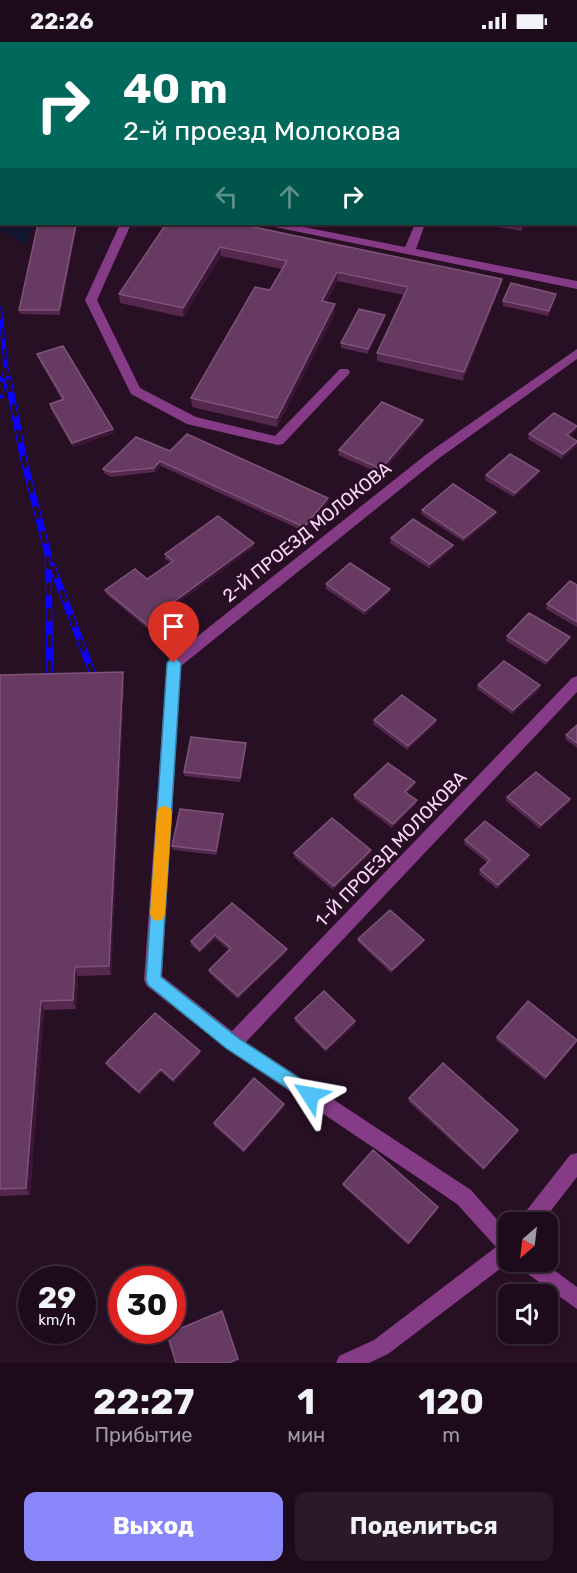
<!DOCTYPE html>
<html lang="ru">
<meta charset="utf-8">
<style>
:root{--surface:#1d0b1b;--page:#2a1928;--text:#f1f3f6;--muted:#a09ba3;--line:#3b2b3a;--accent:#8a87fa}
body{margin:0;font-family:Rubik,sans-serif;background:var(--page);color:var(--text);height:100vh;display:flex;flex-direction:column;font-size:22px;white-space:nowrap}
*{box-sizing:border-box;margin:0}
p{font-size:20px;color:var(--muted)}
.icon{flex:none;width:33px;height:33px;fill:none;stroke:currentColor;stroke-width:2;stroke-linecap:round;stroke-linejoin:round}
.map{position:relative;height:1321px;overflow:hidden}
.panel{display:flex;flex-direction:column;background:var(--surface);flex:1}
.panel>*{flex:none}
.guide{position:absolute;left:0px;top:0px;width:578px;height:183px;box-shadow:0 2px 4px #0004,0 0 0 2px var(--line);background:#00695c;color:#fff;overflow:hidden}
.needle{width:39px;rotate:208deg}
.tools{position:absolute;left:498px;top:1170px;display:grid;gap:12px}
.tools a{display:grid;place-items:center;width:60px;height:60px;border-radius:12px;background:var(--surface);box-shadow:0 2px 4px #0004,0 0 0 2px var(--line);font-size:30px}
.speed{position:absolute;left:18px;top:1224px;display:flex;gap:12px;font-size:30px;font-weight:700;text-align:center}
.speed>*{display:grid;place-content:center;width:78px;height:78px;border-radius:50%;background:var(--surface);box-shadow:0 2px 4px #0004,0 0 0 2px var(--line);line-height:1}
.speed small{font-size:15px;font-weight:400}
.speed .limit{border:9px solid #d22;background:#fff;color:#111}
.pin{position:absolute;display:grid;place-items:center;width:51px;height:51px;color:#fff;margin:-62px -26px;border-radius:50% 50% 50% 0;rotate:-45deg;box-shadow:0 0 6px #0007}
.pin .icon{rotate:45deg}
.me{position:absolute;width:66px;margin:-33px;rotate:304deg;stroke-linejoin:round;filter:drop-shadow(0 0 4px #0008)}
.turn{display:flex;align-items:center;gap:21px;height:126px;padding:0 24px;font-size:27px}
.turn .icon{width:78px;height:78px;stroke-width:2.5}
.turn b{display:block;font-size:42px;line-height:51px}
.lanes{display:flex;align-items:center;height:57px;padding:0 24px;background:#0003;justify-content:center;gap:30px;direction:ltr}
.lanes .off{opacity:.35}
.eta{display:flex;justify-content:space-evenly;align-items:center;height:102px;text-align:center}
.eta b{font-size:36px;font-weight:700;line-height:42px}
.primary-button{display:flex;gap:12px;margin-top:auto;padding:12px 24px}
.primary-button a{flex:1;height:69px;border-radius:12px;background:var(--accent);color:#fff;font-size:24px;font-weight:700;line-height:69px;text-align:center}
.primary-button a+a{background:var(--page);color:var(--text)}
.status{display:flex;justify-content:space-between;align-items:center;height:42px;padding:0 30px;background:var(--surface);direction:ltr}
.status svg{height:16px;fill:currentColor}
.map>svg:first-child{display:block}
</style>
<div class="status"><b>22:26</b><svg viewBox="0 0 49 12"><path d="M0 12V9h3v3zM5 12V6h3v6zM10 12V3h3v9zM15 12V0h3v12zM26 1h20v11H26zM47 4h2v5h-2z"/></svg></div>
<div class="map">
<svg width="577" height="1321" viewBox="0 0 577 1321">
<rect width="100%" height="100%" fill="#270f24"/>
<path fill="#121531" d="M0,108l2,74h29l-3,21 -28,-15z"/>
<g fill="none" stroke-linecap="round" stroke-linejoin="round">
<path fill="#853b86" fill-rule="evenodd" d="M54,0h10l-11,2z
M184,0h10l-11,2z
M120,182h11l-34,76 43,88 56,29 79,19 65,-67h8l2,3 -2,3 -65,69 -5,1 -91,-21 -56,-30 -46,-94z
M269,182h20l116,23 10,-23h10l-9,25 161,32v8l-302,-62z
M577,307v10l-139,100 -257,207 -19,310 70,55 340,-353 5,-2v16l-331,350 225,148 37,42 1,30 -121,92 -19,9h-33l3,-7 35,-16 122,-93 -39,-43 -230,-155 -80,-63 -3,-6 23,-317 2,-4 259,-206z
M577,1111v24l-35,45h-21l2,-7 47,-60z
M518,1220h25l34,25v22l-56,-40z"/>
<g stroke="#0d02ff" stroke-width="4.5">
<path id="rail-far1" d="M0,267l6,58 -3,14
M6,325l3,14"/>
</g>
<g stroke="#0d02ff" stroke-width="7">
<path id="rail" d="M8,337l16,82 24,93 2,131
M0,353l3,-16
M52,524l44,117"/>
</g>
<use href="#rail-far1" stroke="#270f24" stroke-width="3" stroke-dasharray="10" stroke-linecap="butt"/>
<use href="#rail" stroke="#270f24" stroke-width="4.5" stroke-dasharray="13" stroke-linecap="butt"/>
</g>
<path fill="#55284e" d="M38,182h39l-17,91 -40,-1 -1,-4z
M166,182l336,55 -2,8 -37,94 -86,-20v-8l27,-58 -67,-14 -11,21 9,2v9l-58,114 -85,-20 -1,-9 79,-108 12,-21 -61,-13 -38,61 -63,-14 -1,-9z
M484,182h40l-3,7z
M555,256l-7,18 -45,-10v-5z
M384,278l-16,34 -27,-6v-5z
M37,312l76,75 1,4 -41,14 -23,-39v-4l12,-4 -24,-42z
M423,378v4l-42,50 -43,-19 1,-5z
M576,388l-7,7 8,9 -15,13 -34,-20 1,-5z
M170,409l158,47v5l-25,28 -142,-65 -6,6 -44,5 -7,-4 -1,-4z
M486,433h52l-24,22 -29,-17z
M422,468l74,2 -1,4 -31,26 -43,-28z
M391,496l62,7 -1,4 -22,20 -40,-26z
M254,505l-79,58 10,12 -27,20 -52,-43 -1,-4 42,-11 24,-16 -6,-4v-5z
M326,542l63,9 -24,22 -39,-26z
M577,543v42l-31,-18 1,-5z
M507,594l63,1 -1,4 -23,24 -40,-24z
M0,633l124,8 -13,292 -33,1 -2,33 -32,1 -14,185 -30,1z
M478,643h62l-1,5 -27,24 -35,-25z
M374,678l62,4 -29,26 -34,-26z
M577,683v23l-12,-9 1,-4z
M246,701v5l-6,34 -56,-6v-4z
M415,740l-1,4 -7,7 9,11 -24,24 -38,-29v-4z
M507,755l63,2 -1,4 -29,26 -34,-28z
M223,772v4l-6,37 -44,-5 -1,-4z
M465,798l64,15 -1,4 -31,30 -18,-15 1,-4 8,-7 -24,-19z
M371,808v3l-38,37 -39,-33v-4z
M232,861l55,49 -49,47 -29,-26v-3l20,-20 -13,-11 -16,14 -9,-8v-4z
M358,897l65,4 -32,30 -33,-31z
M295,976l60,3v4l-29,27 -31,-30z
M497,995l80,4 -32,39 -49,-40z
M200,1012l-26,29 -13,-11 -21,23 -33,-29 -1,-3z
M409,1056l109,32 -1,3 -34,37 -75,-69z
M284,1062v3l-40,46 -30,-27v-3z
M343,1142l94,26 -29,35 -65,-59z"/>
<path fill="#3b1635" d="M76,182h1v1l-17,90 -1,-5z
M220,205l1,9 -38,61v-9z
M337,230v9l-15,29v-9z
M502,237l-2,8 -37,94 1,-9z
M335,262v9l-58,114v-9z
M385,273l-1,5 -16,34v-5z
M423,378v4l-42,50v-5z
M577,384l-1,4 -10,10 1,-5z
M113,387l1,4 -41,14 -1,-4z
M577,400v4l-15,13 1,-5z
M160,419l1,5 -6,6 -1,-4z
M539,429l-1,4 -24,22 1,-4z
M328,456v5l-25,28 1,-4z
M496,470l-1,4 -31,26v-4z
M254,501v4l-81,60 -1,-4z
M453,503l-1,4 -22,20v-5z
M390,547l-1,4 -24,22v-4z
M184,571l1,4 -27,20 -1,-4z
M570,595l-1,4 -23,24 1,-4z
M123,630l1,11 -13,292 -2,-9z
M540,643l-1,5 -27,24 1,-4z
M436,678v4l-29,26 1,-4z
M246,701v5l-6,34v-4z
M415,740l-1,4 -9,10v-4z
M570,757l-1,4 -29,26 1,-4z
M417,758l-1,4 -24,24 1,-4z
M223,772v4l-6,37 -1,-4z
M371,808v3l-38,37 1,-4z
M529,813l-1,4 -31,30 1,-4z
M215,893l1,4 -16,14v-3z
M424,898l-1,3 -32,30 1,-3z
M287,907v3l-49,47v-3z
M75,925l3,9 -2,33 -3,-9z
M41,959l3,9 -14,185 -4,-7z
M355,979v4l-29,27v-3z
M577,999l-1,3 -31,36 1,-3z
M200,1009v3l-26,29 -1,-3z
M161,1027v3l-21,23 -1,-3z
M284,1062v3l-40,46v-3z
M518,1088l-1,3 -34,37 1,-2z
M438,1165l-1,3 -29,35 1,-2z"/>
<path fill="#673b61" stroke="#7f5379" stroke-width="1.5" d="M89,0h70l-1,2h-70z
M385,0h135l7,2h-143z
M2,2v64h-2v-63z
M38,182h38l-17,86h-40z
M166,182h73l263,55 -38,93 -87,-19 31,-66 -71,-15 -15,29 13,3 -58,114 -86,-20 64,-111 15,3 17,-29 -67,-14 -37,61 -64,-14z
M511,241l45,11 -7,17 -46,-10z
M359,267l26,6 -17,34 -27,-6z
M63,304l50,83 -41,14 -22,-39 14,-5 -27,-45z
M382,360l41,18 -42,49 -42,-19z
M554,371l23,13 -10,9 10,6v1l-14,12 -34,-20z
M187,392l141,64 -24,29 -144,-66 -6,7 -44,4 -7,-3 33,-32 34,14z
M510,412l29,17 -24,22 -29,-18z
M453,442l43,28 -32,26 -42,-28z
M218,474l36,27 -82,60 12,10 -27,20 -52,-43 30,-21 12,10 26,-18 -8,-7z
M413,477l40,26 -23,19 -39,-26z
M350,521l40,26 -25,22 -39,-27z
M570,539l7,4v37l-30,-18z
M529,571l41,24 -23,24 -40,-25z
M504,619l36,24 -27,25 -35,-25z
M123,630l-14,294 -34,1 -2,33 -32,1 -15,187 -26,1v-514z
M402,653l34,25 -28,26 -34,-26z
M577,683v18l-11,-8z
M191,695l55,6 -6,35 -56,-6z
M388,721l27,19 -10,10 12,8 -24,24 -39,-29z
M536,730l34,27 -29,26 -34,-28z
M180,767l43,5 -7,37 -44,-5z
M332,776l39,32 -37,36 -40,-33z
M485,779l44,34 -31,30 -18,-15 10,-10 -25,-20z
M232,861l55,46 -49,47 -29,-26 22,-22 -16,-13 -15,15 -9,-9z
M390,868l34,30 -32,30 -34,-31z
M324,949l31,30 -29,28 -31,-31z
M528,959l49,39 -31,37 -49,-40z
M155,971l45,38 -27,29 -12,-11 -22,23 -33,-29z
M443,1021l75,67 -34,38 -75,-70z
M254,1036l30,26 -40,46 -30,-27z
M373,1108l65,57 -29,36 -66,-59z
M222,1269l16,48 -10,4h-52l-9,-29z"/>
<path fill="#4fc3f7" stroke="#337fa1" stroke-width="1.5" d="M174,615l7,6 -20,314 77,61 78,51 2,6 -2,5 -6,3 -83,-54 -79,-64 -2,-5 21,-317z"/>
<path fill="#f59e0b" d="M164,764l6,2 2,4 -7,102 -2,5 -5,2 -6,-2 -2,-5 7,-102 2,-4z"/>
<g text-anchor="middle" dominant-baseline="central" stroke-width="4.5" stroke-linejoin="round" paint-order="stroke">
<g font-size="18" fill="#ffd6fc" stroke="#270f24">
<text transform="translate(307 490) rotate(-39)">2-Й ПРОЕЗД МОЛОКОВА</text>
<text transform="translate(391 807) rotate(-46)">1-Й ПРОЕЗД МОЛОКОВА</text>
</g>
</g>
</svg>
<div class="tools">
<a><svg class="needle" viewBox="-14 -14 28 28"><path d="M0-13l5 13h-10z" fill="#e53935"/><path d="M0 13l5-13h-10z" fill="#a09ba3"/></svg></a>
<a><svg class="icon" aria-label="sound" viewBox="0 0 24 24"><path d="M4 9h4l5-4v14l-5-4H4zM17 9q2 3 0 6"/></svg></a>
</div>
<div class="speed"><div>29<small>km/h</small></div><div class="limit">30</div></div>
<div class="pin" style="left:174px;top:621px;background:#d93025"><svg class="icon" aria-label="arrive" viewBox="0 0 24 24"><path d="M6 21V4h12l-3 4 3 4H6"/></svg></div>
<svg class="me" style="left:310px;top:1053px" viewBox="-20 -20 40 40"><path d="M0-17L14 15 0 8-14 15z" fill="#4fc3f7" stroke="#fff" stroke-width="4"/></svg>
<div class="guide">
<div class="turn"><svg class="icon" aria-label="right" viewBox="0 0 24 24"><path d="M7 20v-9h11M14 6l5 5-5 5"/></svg><div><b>40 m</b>2-й проезд Молокова</div></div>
<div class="lanes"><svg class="icon off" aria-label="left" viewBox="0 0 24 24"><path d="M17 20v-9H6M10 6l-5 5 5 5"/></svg><svg class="icon off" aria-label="ahead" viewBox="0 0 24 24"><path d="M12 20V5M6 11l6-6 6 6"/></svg><svg class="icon" aria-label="right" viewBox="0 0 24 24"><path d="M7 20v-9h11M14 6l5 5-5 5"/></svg></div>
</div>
</div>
<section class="panel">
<div class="eta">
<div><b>22:27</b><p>Прибытие</p></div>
<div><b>1</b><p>мин</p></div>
<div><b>120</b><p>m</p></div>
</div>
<div class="primary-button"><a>Выход</a><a>Поделиться</a></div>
</section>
